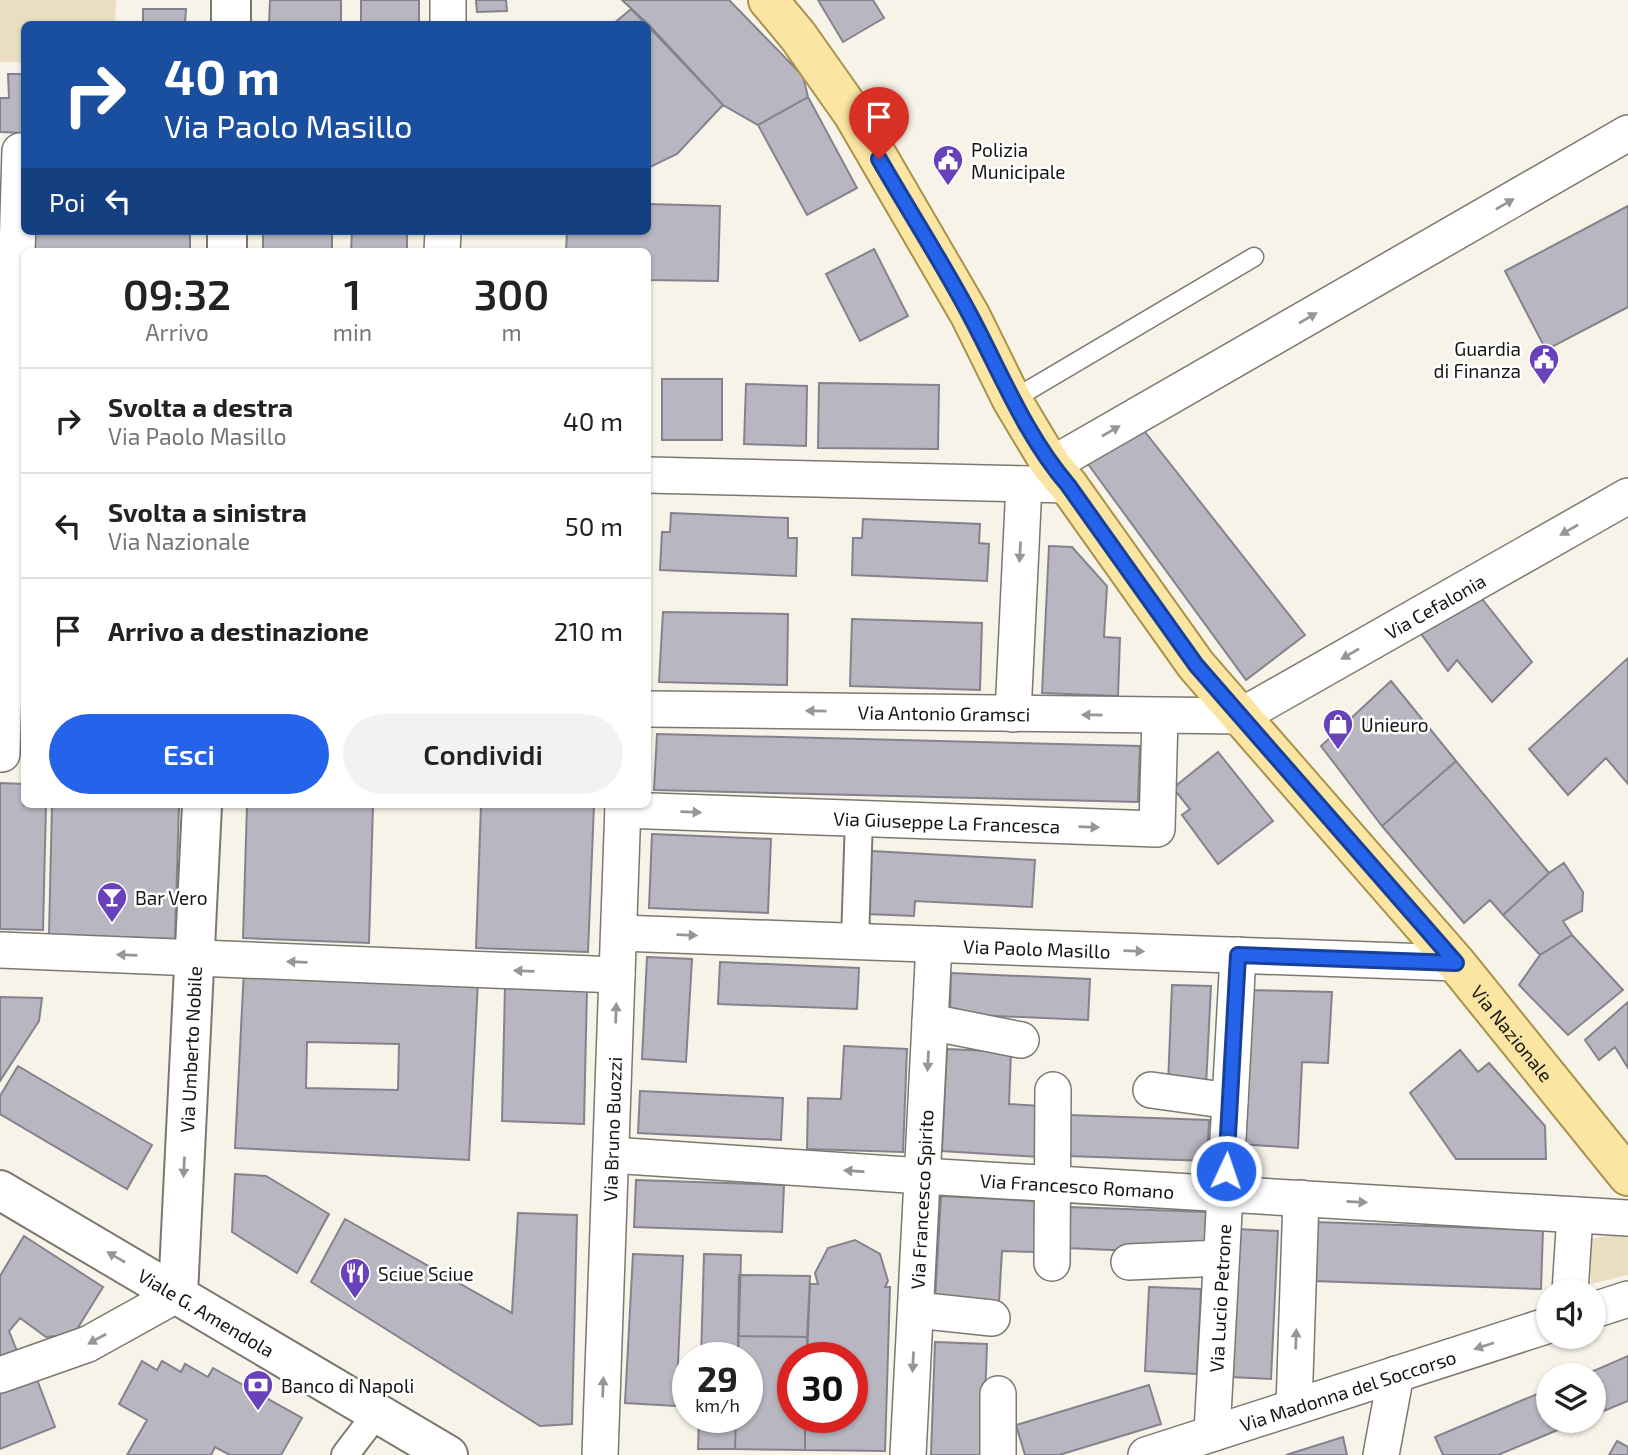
<!DOCTYPE html>
<html lang="it">
<style>
:root{--surface:#fff;--page:#f2f2f2;--text:#222;--muted:#767676;--line:#e0e0e0;--accent:#2563eb}
body{margin:0;font-family:"Exo 2",sans-serif;background:var(--page);color:var(--text);height:100vh;display:flex;flex-direction:column;font-size:26px;white-space:nowrap}
*{box-sizing:border-box;margin:0}
p{font-size:23px;color:var(--muted)}
.icon{flex:none;width:38px;height:38px;fill:none;stroke:currentColor;stroke-width:2;stroke-linecap:round;stroke-linejoin:round}
.map{position:relative;flex:1;overflow:hidden}
.side{position:absolute;left:21px;top:248px;width:630px;height:560px;display:flex;flex-direction:column;background:var(--surface);border-radius:10px;box-shadow:0 2px 5px #0004}
.side>*{flex:none}
.guide{position:absolute;left:21px;top:21px;width:630px;height:214px;border-radius:10px;box-shadow:0 2px 5px #0004;background:#1a4fa0;color:#fff;overflow:hidden}
.buttons{position:absolute;left:1536px;top:1279px;display:grid;gap:14px}
.buttons a{display:grid;place-items:center;width:70px;height:70px;border-radius:50%;background:var(--surface);box-shadow:0 2px 5px #0004;font-size:35px}
.speed{position:absolute;left:672px;top:1342px;display:flex;gap:14px;font-size:35px;font-weight:700;text-align:center}
.speed>*{display:grid;place-content:center;width:91px;height:91px;border-radius:50%;background:var(--surface);box-shadow:0 2px 5px #0004;line-height:1}
.speed small{font-size:18px;font-weight:400}
.speed .limit{border:10px solid #d22;background:#fff;color:#111}
.pin{position:absolute;display:grid;place-items:center;width:60px;height:60px;color:#fff;margin:-72px -30px;border-radius:50% 50% 50% 0;rotate:-45deg;box-shadow:0 0 7px #0007}
.pin .icon{rotate:45deg}
.me{position:absolute;width:77px;margin:-38px;rotate:3deg;stroke-linejoin:round;filter:drop-shadow(0 0 5px #0008)}
.turn{display:flex;align-items:center;gap:24px;height:147px;padding:0 28px;font-size:32px}
.turn .icon{width:91px;height:91px;stroke-width:2.5}
.turn b{display:block;font-size:49px;line-height:60px}
.then{display:flex;align-items:center;height:66px;padding:0 28px;background:#0003;gap:14px;font-size:26px}
.eta{display:flex;justify-content:space-evenly;align-items:center;height:119px;text-align:center}
.eta b{font-size:42px;font-weight:600;line-height:49px}
.button{display:flex;gap:14px;margin-top:auto;padding:14px 28px}
.button a{flex:1;height:80px;border-radius:42px;background:var(--accent);color:#fff;font-size:28px;font-weight:600;line-height:80px;text-align:center}
.button a+a{background:var(--page);color:var(--text)}
ul{padding:0;list-style:none}
li{display:flex;align-items:center;gap:21px;height:105px;padding:0 28px;border-top:2px solid var(--line)}
li div{flex:1}
li b{display:block;font-size:26px}
li em{font-style:normal}
.map>svg:first-child{display:block}
</style>
<div class="map">
<svg width="1628" height="1455" viewBox="0 0 1628 1455">
<rect width="100%" height="100%" fill="#f7f3e8"/>
<path fill="#e9dec0" d="M0,0h116l-1,24h-91v38h-24z
M1628,1233v42l-37,9 -2,-45z"/>
<path fill="#b8b6c0" stroke="#84828c" stroke-width="2" fill-rule="evenodd" d="M270,0h71v24h-72z
M361,0h58v24h-58z
M476,0h30l1,11 -30,1z
M622,0h107l74,76 5,21 -50,28 -35,-20 -75,-81z
M818,0h55l11,18 -41,24z
M143,9h43l-1,15h-42z
M631,9l15,15h-33z
M648,26l75,79 -46,49 -29,14z
M8,74h16v59l-24,-1v-34h9z
M808,97l49,91 -50,27 -49,-90z
M648,204l72,2 -2,75 -70,-1v-28h-82l1,-21h81z
M1628,206v101l-82,43 -41,-79z
M24,231h166v21h-166z
M263,231h69v21h-69z
M352,231h55v21h-56z
M874,249l34,67 -48,25 -34,-67z
M662,379h60v61h-60z
M819,383l120,2 -1,64 -120,-1z
M746,384l61,2 -1,60 -62,-2z
M1138,423l167,212 -59,45 -158,-216z
M671,513l117,5v20h9l-1,38 -136,-6 2,-38h8z
M863,519l117,5 -1,19 10,1 -2,37 -135,-6 1,-37h9z
M1049,546l23,1 35,39 -3,51 16,1 -2,58 -76,-3z
M1475,590l57,72 -40,40 -35,-42 -9,11 -34,-47z
M663,612l125,2 -1,71 -128,-3z
M852,619l130,4 -2,67 -130,-4z
M14,622h10v107h-12z
M1628,658v126l-22,-26 -38,37 -39,-46z
M1391,681l65,80 -74,65 -61,-80z
M657,734l483,12 -2,56 -484,-12z
M1218,752l55,69 -55,43 -36,-49 8,-6 -17,-21z
M1456,761l93,112 -46,42 -13,-15 -26,23 -82,-97z
M0,783l24,1v21h22l-3,125 -43,-1z
M52,805h127l-4,134 -126,-4z
M247,805h126l-4,138 -126,-5z
M481,805h113l-6,147 -112,-4z
M652,834l119,5 -3,74 -119,-5z
M871,851l164,9 -3,47 -117,-6 -1,15 -47,-2z
M1564,863l19,29 -1,19 -19,10 9,14 -32,20 -37,-40 46,-42z
M1572,935l51,55 -55,45 -49,-50 21,-30z
M647,957l45,2 -6,103 -44,-3z
M720,962l139,6 -2,41 -139,-5z
M244,969l234,12 -9,179 -234,-12zM307,1042l92,2 -1,46 -92,-2z
M951,973l139,6 -2,41 -138,-6z
M505,985l82,3 -3,136 -82,-3z
M1172,985l39,1 -5,100 -38,-1z
M1247,990l85,2 -4,71 -26,-1 -4,86 -59,-4z
M0,997l42,1 -3,23 -39,60z
M1628,1002v66l-13,-21 -16,13 -14,-20z
M844,1046l63,3 -4,103 -96,-3 1,-51 33,1z
M947,1049l64,3 -2,52 32,2 -2,51 -97,-6z
M1460,1050l18,22 11,-9 56,63 1,33h-90l-46,-66z
M18,1066l134,79 -25,44 -127,-75v-18z
M640,1091l143,7 -2,42 -143,-7z
M1069,1115l140,5 -2,41 -139,-5z
M235,1174l31,2 63,38 -32,59 -65,-41z
M636,1180l148,5 -2,47 -148,-5z
M941,1196l96,5 -2,51 -33,-1 -3,52 -64,-4z
M1068,1207l138,5 -1,42 -139,-6z
M518,1213l59,2 -5,209 -32,2 -229,-144 34,-63 167,94z
M1315,1222l228,8 -2,59 -228,-8z
M1237,1229l41,2 -7,148 -41,-2z
M24,1236l79,51 -29,47 -28,3 -26,-19 -11,13 10,25 -19,5v-85z
M855,1240l25,14 8,27 -3,6h5l-5,164 -80,-1v-32h47v-60h-45l3,-74h8l-3,-11 13,-25z
M633,1254l50,2 -7,150 -51,-3z
M704,1254l37,1 -3,103h-37z
M739,1275l71,1 -3,61 -69,-1z
M1149,1287l52,2 -4,85 -52,-3z
M738,1336l69,1v21h-14v60h12v32l-70,-1 1,-31h11v-60h-9z
M935,1342l52,2 -4,111h-52z
M1628,1356v45l-34,14v-39h-12z
M142,1361l15,9 5,-9 19,11 4,-8 23,13 5,-9 89,50 -21,37h-51l-15,-8 -4,8h-84l20,-35 -28,-16z
M33,1369l22,58 -55,22v-69z
M1149,1385l12,39 -102,31h-34l-9,-30z
M1549,1389v32h30l-81,34h-55l-8,-18z
M699,1418h37l-1,31h-37z
M1343,1437l4,18h-61z
M1617,1441l11,6v8h-19z"/>
<g fill="none" stroke-linecap="round" stroke-linejoin="round">
<g stroke="#7b786f" stroke-width="21">
<path id="service" d="M1012,400l242,-143"/>
</g>
<g stroke="#7b786f" stroke-width="30">
<path id="pedestrian" d="M855,941l4,-123
M345,1455l32,-42"/>
</g>
<g stroke="#7b786f" stroke-width="38">
<g id="minor">
<path d="M448,24v-24"/>
<path d="M442,252l1,-21"/>
<path d="M1051,465l577,-332"/>
<path d="M648,475l420,10"/>
<path id="s1" d="M648,709l593,7 387,-220"/>
<path d="M1013,714l11,-230"/>
<path d="M2,754l18,-603"/>
<path id="s2" d="M623,810l534,19 3,-113"/>
<path id="s3" d="M619,933l837,30"/>
<path d="M0,950l617,25"/>
<path d="M930,1022l91,18"/>
<path d="M1151,1090l79,11"/>
<path id="s4" d="M611,1155l311,21 706,42"/>
<path d="M1129,1262l92,-4"/>
<path d="M1052,1263l1,-173"/>
<path d="M1570,1292l5,-77"/>
<path d="M916,1310l76,8"/>
<path d="M1594,1310l34,-11"/>
<path d="M0,1375l88,-31 90,-50"/>
<path d="M998,1394v61"/>
<path d="M1294,1407l7,-209"/>
<path id="s5" d="M1212,1433l26,-478"/>
<path id="s6" d="M600,1455l23,-650"/>
<path id="s7" d="M908,1455l26,-511"/>
<path id="s8" d="M1146,1455l403,-130"/>
<path d="M1381,1455l15,-81"/>
</g>
</g>
<g stroke="#7b786f" stroke-width="42">
<g id="tertiary">
<path d="M231,24v-24"/>
<path d="M227,252v-21"/>
<path id="s9" d="M0,1190l448,265"/>
<path id="s10" d="M178,1294l24,-489"/>
</g>
</g>
<g stroke="#a99148" stroke-width="42">
<g id="primary">
<path id="s11" d="M768,0l30,36 55,78 117,201 42,85 39,65 17,20 128,180 260,298 172,213"/>
</g>
</g>
<use href="#service" stroke="#fff" stroke-width="18"/>
<use href="#pedestrian" stroke="#fff" stroke-width="26"/>
<use href="#minor" stroke="#fff" stroke-width="35"/>
<use href="#tertiary" stroke="#fff" stroke-width="38"/>
<use href="#primary" stroke="#fbe5a3" stroke-width="38"/>
</g>
<defs><path id="oneway-solid" d="M-6-.8H1V-3.2L6.5 0L1 3.2V.8H-6Z" transform="scale(1.75)"/></defs>
<g fill="#969694">
<use href="#oneway-solid" transform="translate(1505 204) rotate(-30)"/>
<use href="#oneway-solid" transform="translate(1308 318) rotate(-30)"/>
<use href="#oneway-solid" transform="translate(1111 431) rotate(-30)"/>
<use href="#oneway-solid" transform="translate(1569 530) rotate(150)"/>
<use href="#oneway-solid" transform="translate(1020 552) rotate(93)"/>
<use href="#oneway-solid" transform="translate(1350 654) rotate(150)"/>
<use href="#oneway-solid" transform="translate(816 711) rotate(-179)"/>
<use href="#oneway-solid" transform="translate(1092 715) rotate(-179)"/>
<use href="#oneway-solid" transform="translate(691 812) rotate(2)"/>
<use href="#oneway-solid" transform="translate(1089 827) rotate(2)"/>
<use href="#oneway-solid" transform="translate(687 935) rotate(2)"/>
<use href="#oneway-solid" transform="translate(1134 951) rotate(2)"/>
<use href="#oneway-solid" transform="translate(127 955) rotate(-178)"/>
<use href="#oneway-solid" transform="translate(297 962) rotate(-178)"/>
<use href="#oneway-solid" transform="translate(524 971) rotate(-178)"/>
<use href="#oneway-solid" transform="translate(616 1013) rotate(-88)"/>
<use href="#oneway-solid" transform="translate(928 1061) rotate(93)"/>
<use href="#oneway-solid" transform="translate(184 1167) rotate(93)"/>
<use href="#oneway-solid" transform="translate(854 1171) rotate(-176)"/>
<use href="#oneway-solid" transform="translate(1357 1202) rotate(3)"/>
<use href="#oneway-solid" transform="translate(116 1257) rotate(-150)"/>
<use href="#oneway-solid" transform="translate(97 1339) rotate(151)"/>
<use href="#oneway-solid" transform="translate(1296 1339) rotate(-88)"/>
<use href="#oneway-solid" transform="translate(1484 1346) rotate(162)"/>
<use href="#oneway-solid" transform="translate(913 1362) rotate(93)"/>
<use href="#oneway-solid" transform="translate(603 1387) rotate(-88)"/>
</g>
<g fill="none" stroke-linecap="round" stroke-linejoin="round">
<g stroke="#184099" stroke-width="18">
<path id="route" d="M879,159c30,52 63,103 91,156 31,58 55,120 98,170l128,180 260,298 -218,-8 -12,216"/>
</g>
<use href="#route" stroke="#2563eb" stroke-width="12"/>
</g>
<defs>
<g id="civic-pin" transform="scale(1.575)"><path d="M0 17L-7.5 6A9.5 9.5 0 1 1 7.5 6Z" fill="#6941ba" stroke="#fff"/><path d="M-.6-6.5H3V-4.5H.6V-3L4-1V1h2V6H-6V1h2V-1L-.6-3ZM-1.2 2.5V6h2.4V2.5Z" fill="#fff"/></g>
<g id="shop-pin" transform="scale(1.575)"><path d="M0 17L-7.5 6A9.5 9.5 0 1 1 7.5 6Z" fill="#6941ba" stroke="#fff"/><path d="M-5-2.5h2.3a2.7 3.5 0 0 1 5.4 0H5L5.5 6h-11ZM-1.5-2.5h3a1.5 2.3 0 0 0-3 0Z" fill="#fff"/></g>
<g id="bar-pin" transform="scale(1.575)"><path d="M0 17L-7.5 6A9.5 9.5 0 1 1 7.5 6Z" fill="#6941ba" stroke="#fff"/><path d="M-6-5H6L.8 .8V4.5H3.5V6h-7V4.5H-.8V.8Z" fill="#fff"/></g>
<g id="restaurant-pin" transform="scale(1.575)"><path d="M0 17L-7.5 6A9.5 9.5 0 1 1 7.5 6Z" fill="#6941ba" stroke="#fff"/><path d="M-5-6h1v4h1v-4h1v4h1v-4h1v5L-1.5 .5V6h-2V.5L-5-1ZM5-6V6H3V1.5H1.5Q1.5-4 5-6Z" fill="#fff"/></g>
<g id="bank-pin" transform="scale(1.575)"><path d="M0 17L-7.5 6A9.5 9.5 0 1 1 7.5 6Z" fill="#6941ba" stroke="#fff"/><path d="M-6-4H6V4H-6ZM0-2.3a2.3 2.3 0 1 0 0 4.6a2.3 2.3 0 1 0 0-4.6Z" fill="#fff"/></g>
</defs>
<g fill-rule="evenodd">
<use href="#civic-pin" x="948" y="160"/>
<use href="#civic-pin" x="1544" y="359"/>
<use href="#shop-pin" x="1338" y="724"/>
<use href="#bar-pin" x="112" y="897"/>
<use href="#restaurant-pin" x="355" y="1273"/>
<use href="#bank-pin" x="258" y="1385"/>
</g>
<g text-anchor="middle" dominant-baseline="central" stroke-width="5" stroke-linejoin="round" paint-order="stroke">
<g font-size="19" fill="#161511" stroke="#fff" text-anchor="start">
<text x="971" y="149">Polizia<tspan x="971" dy="22">Municipale</tspan></text>
<text x="1521" y="348" text-anchor="end">Guardia<tspan x="1521" dy="22">di Finanza</tspan></text>
<text x="1361" y="724">Unieuro</text>
<text x="135" y="897">Bar Vero</text>
<text x="378" y="1273">Sciue Sciue</text>
<text x="281" y="1385">Banco di Napoli</text>
</g>
<g font-size="19" fill="#161511" stroke="#fff">
<text stroke="none"><textPath href="#s1" startOffset="816">Via Cefalonia</textPath></text>
<text stroke="none"><textPath href="#s1" startOffset="296">Via Antonio Gramsci</textPath></text>
<text stroke="none"><textPath href="#s2" startOffset="324">Via Giuseppe La Francesca</textPath></text>
<text stroke="none"><textPath href="#s3" startOffset="418">Via Paolo Masillo</textPath></text>
<text stroke="none"><textPath href="#s11" startOffset="1278">Via Nazionale</textPath></text>
<text stroke="none"><textPath href="#s10" startOffset="245">Via Umberto Nobile</textPath></text>
<text stroke="none"><textPath href="#s6" startOffset="326">Via Bruno Buozzi</textPath></text>
<text stroke="none"><textPath href="#s4" startOffset="467">Via Francesco Romano</textPath></text>
<text stroke="none"><textPath href="#s7" startOffset="256">Via Francesco Spirito</textPath></text>
<text stroke="none"><textPath href="#s5" startOffset="135">Via Lucio Petrone</textPath></text>
<text stroke="none"><textPath href="#s9" startOffset="240">Viale G. Amendola</textPath></text>
<text stroke="none"><textPath href="#s8" startOffset="212">Via Madonna del Soccorso</textPath></text>
</g>
</g>
</svg>
<div class="buttons">
<a><svg class="icon" aria-label="sound" viewBox="0 0 24 24"><path d="M4 9h4l5-4v14l-5-4H4zM17 9q2 3 0 6"/></svg></a>
<a><svg class="icon" aria-label="layers" viewBox="0 0 24 24"><path d="M12 4l9 5-9 5-9-5zM3 14l9 5 9-5"/></svg></a>
</div>
<div class="speed"><div>29<small>km/h</small></div><div class="limit">30</div></div>
<div class="pin" style="left:879px;top:159px;background:#d93025"><svg class="icon" aria-label="arrive" viewBox="0 0 24 24"><path d="M6 21V4h12l-3 4 3 4H6"/></svg></div>
<svg class="me" style="left:1226px;top:1171px" viewBox="-20 -20 40 40"><circle r="17" fill="#2563eb" stroke="#fff" stroke-width="3"/><path d="M0-11L8 9 0 5-8 9z" fill="#fff"/></svg>
<div class="guide">
<div class="turn"><svg class="icon" aria-label="right" viewBox="0 0 24 24"><path d="M7 20v-9h11M14 6l5 5-5 5"/></svg><div><b>40 m</b>Via Paolo Masillo</div></div>
<div class="then">Poi<svg class="icon" aria-label="left" viewBox="0 0 24 24"><path d="M17 20v-9H6M10 6l-5 5 5 5"/></svg></div>
</div>
<section class="side">
<div class="eta">
<div><b>09:32</b><p>Arrivo</p></div>
<div><b>1</b><p>min</p></div>
<div><b>300</b><p>m</p></div>
</div>
<ul>
<li><svg class="icon" aria-label="right" viewBox="0 0 24 24"><path d="M7 20v-9h11M14 6l5 5-5 5"/></svg><div><b>Svolta a destra</b><p>Via Paolo Masillo</p></div><em>40 m</em></li>
<li><svg class="icon" aria-label="left" viewBox="0 0 24 24"><path d="M17 20v-9H6M10 6l-5 5 5 5"/></svg><div><b>Svolta a sinistra</b><p>Via Nazionale</p></div><em>50 m</em></li>
<li><svg class="icon" aria-label="arrive" viewBox="0 0 24 24"><path d="M6 21V4h12l-3 4 3 4H6"/></svg><div><b>Arrivo a destinazione</b></div><em>210 m</em></li>
</ul>
<div class="button"><a>Esci</a><a>Condividi</a></div>
</section>
</div>
